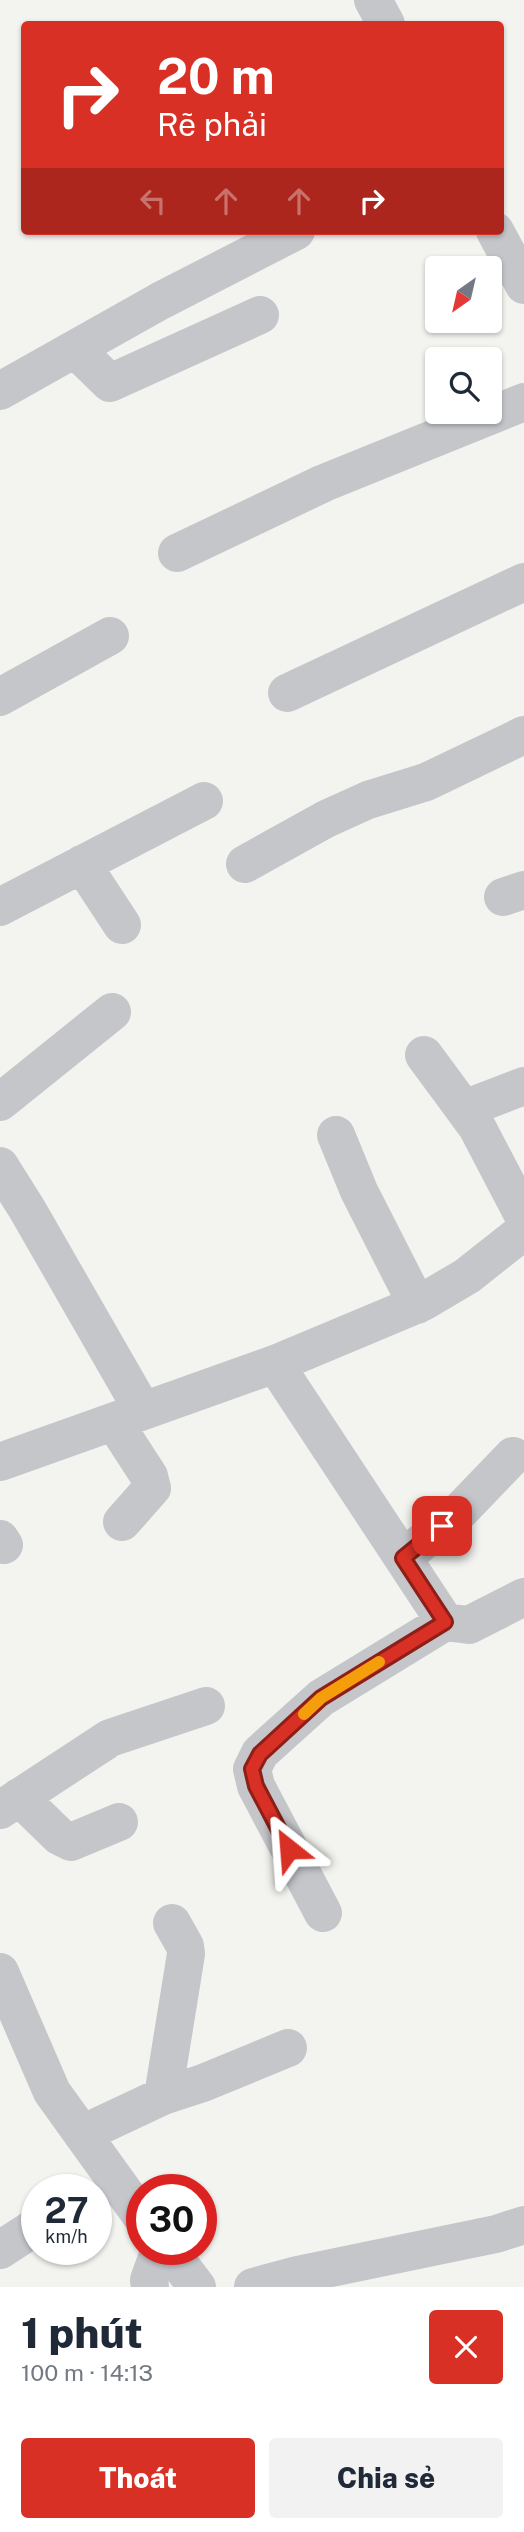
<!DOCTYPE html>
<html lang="vi">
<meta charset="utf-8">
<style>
:root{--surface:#fff;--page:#f2f2f3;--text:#1f2937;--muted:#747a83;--accent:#d93025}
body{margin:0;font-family:"Public Sans",sans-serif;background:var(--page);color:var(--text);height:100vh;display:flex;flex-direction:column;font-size:26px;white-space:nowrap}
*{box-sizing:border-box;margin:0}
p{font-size:23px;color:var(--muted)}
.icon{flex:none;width:38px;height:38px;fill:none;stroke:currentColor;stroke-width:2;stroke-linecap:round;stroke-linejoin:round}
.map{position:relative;height:2287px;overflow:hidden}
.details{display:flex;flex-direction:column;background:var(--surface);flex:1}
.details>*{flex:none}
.banner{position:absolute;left:21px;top:21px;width:483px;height:214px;border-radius:7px;box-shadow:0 2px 5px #0004;background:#d93025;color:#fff;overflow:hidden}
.needle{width:46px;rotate:214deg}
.controls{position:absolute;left:425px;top:256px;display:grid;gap:14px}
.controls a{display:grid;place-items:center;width:77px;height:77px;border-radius:7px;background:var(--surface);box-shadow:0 2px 5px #0004;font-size:35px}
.speed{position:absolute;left:21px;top:2174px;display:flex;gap:14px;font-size:35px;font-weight:700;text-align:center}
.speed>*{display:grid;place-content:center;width:91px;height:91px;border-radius:50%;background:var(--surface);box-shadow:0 2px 5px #0004;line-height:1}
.speed small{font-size:18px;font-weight:400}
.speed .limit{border:10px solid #d22;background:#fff;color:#111}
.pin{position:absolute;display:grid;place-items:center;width:60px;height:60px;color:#fff;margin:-30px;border-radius:14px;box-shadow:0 4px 10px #0006}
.me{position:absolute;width:77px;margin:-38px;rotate:332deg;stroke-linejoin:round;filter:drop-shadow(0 0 5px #0008)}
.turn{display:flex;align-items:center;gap:24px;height:147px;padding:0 21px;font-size:32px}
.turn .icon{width:91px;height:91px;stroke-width:2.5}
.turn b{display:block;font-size:49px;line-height:60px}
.lanes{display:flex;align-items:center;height:66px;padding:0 21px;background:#0003;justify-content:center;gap:35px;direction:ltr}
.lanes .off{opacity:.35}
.round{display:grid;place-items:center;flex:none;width:74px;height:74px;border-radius:7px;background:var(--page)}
.summary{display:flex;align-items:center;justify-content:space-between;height:119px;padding:0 21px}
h1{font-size:42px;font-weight:800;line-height:52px}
.button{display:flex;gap:14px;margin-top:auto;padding:14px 21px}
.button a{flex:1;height:80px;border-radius:7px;background:var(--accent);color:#fff;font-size:28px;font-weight:800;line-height:80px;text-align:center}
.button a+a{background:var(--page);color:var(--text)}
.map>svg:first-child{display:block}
</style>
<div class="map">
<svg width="524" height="2287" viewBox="0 0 524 2287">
<rect width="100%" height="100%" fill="#f3f4f0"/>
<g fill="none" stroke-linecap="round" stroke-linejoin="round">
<path stroke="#c4c6ca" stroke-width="38" d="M373,0l13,24
M495,231l29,54
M75,349l35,34 150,-68
M0,391l160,-90 136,-70
M177,553l147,-70 200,-81
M287,693l237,-111
M0,697l110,-61
M82,864l40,61
M245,864l81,-45 42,-19 58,-18 98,-47
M503,897l21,-7
M0,907l204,-106
M424,1055l53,72 47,90
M0,1102l112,-90
M464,1109l60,-23
M336,1135l23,56 58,114
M0,1166l27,43 116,202
M275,1364l170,258 24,3 55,-28
M114,1422l35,54 3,12 -30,34
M0,1462l275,-98 148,-62 44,-26 57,-45
M0,1539l4,6
M403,1558l58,-48 52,-54
M19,1797l40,39 12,6 48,-20
M0,1810l110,-72 96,-32
M323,1913l-67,-127 -4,-17 8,-16 61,-55 124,-76
M0,1972l52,120 90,125
M163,2096l23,-142 -1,-8 -13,-23
M82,2134l81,-38 40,-13 85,-35
M168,2249l29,38
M0,2250l37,-24
M150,2287l-1,-7 11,-31
M253,2287l44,-12 199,-41 28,-9"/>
</g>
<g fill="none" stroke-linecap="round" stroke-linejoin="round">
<g stroke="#8d1f18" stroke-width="18">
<path id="route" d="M289,1849l-33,-63 -4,-17 8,-15 61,-56 124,-76 -42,-64 39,-32"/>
</g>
<use href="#route" stroke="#d93025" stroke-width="12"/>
<path stroke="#f59e0b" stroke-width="12" d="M304,1714l17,-16 58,-36"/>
</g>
</svg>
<div class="controls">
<a><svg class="needle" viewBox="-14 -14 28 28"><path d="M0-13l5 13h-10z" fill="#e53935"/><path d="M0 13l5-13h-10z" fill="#747a83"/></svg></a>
<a><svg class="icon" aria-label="search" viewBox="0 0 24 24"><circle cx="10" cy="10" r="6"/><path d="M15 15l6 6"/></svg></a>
</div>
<div class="speed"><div>27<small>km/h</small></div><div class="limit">30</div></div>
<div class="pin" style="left:442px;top:1526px;background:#d93025"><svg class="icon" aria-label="arrive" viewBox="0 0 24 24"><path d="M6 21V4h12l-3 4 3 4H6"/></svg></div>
<svg class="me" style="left:289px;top:1849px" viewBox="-20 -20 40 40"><path d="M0-17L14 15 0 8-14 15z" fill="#d93025" stroke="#fff" stroke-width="4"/></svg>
<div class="banner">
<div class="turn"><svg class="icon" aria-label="right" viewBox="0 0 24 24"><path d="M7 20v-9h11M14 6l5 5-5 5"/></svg><div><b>20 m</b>Rẽ phải</div></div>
<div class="lanes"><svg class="icon off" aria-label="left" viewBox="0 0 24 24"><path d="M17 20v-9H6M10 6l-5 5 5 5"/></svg><svg class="icon off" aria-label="ahead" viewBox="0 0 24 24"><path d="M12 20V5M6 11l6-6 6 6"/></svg><svg class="icon off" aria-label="ahead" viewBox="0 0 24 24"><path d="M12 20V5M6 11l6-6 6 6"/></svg><svg class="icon" aria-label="right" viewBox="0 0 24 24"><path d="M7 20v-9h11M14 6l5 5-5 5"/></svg></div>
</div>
</div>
<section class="details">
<div class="summary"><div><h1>1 phút</h1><p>100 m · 14:13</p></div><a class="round" style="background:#d93025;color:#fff"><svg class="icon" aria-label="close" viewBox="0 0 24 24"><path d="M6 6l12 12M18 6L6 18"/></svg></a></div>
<div class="button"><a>Thoát</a><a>Chia sẻ</a></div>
</section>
